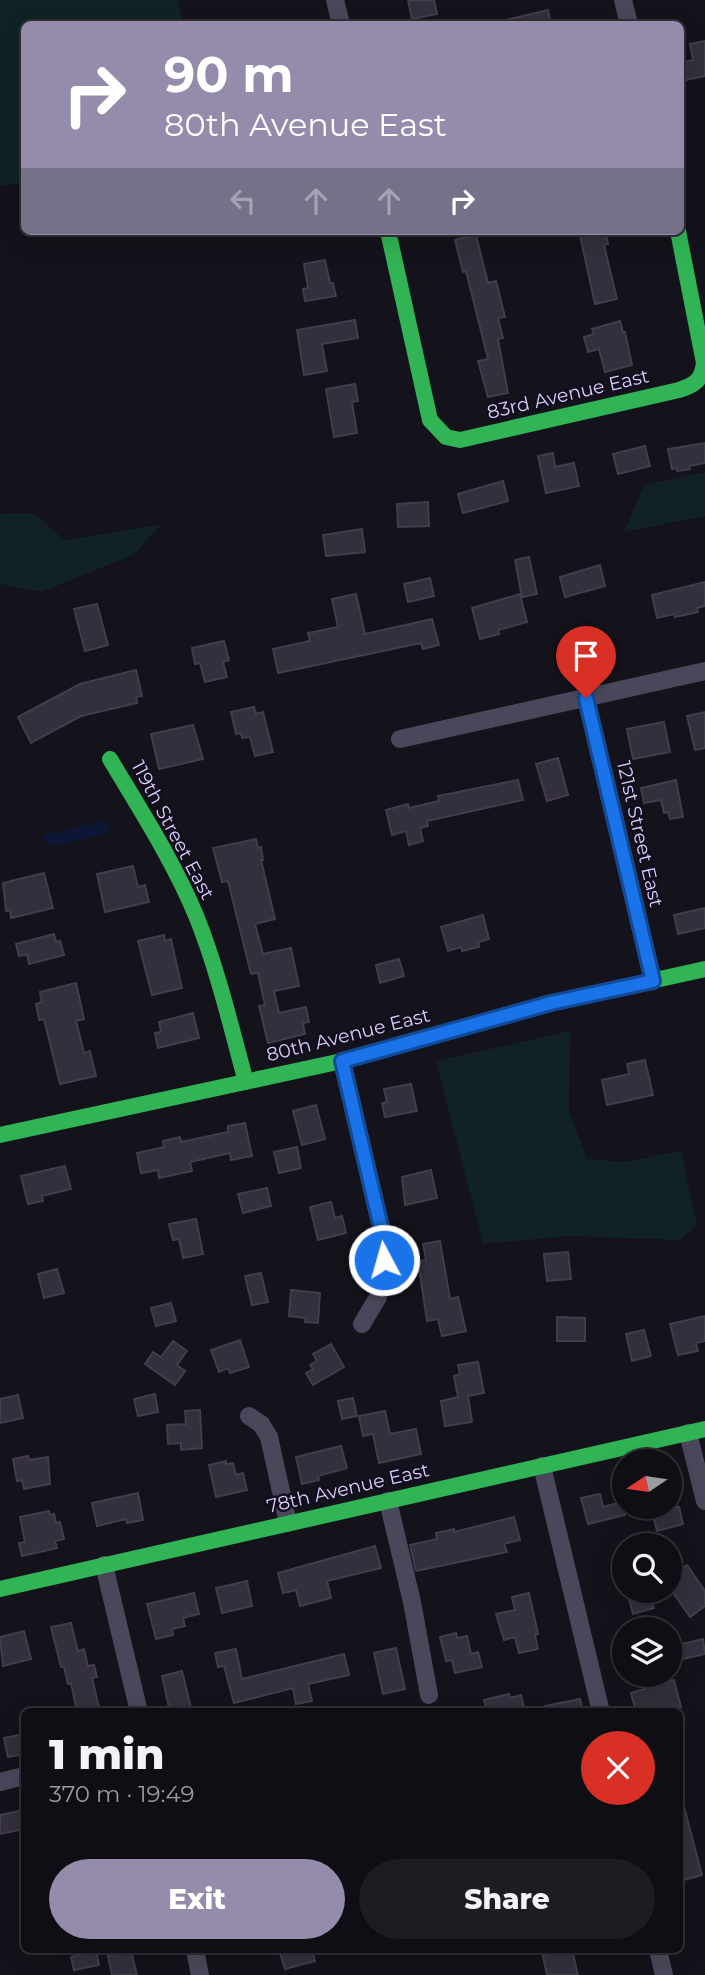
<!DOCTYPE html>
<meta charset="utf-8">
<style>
:root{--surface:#0f0e14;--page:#1d1c22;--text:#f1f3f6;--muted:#9b9ca0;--line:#2f2e34;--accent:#958cac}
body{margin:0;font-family:Montserrat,sans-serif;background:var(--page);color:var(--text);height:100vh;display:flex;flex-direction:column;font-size:26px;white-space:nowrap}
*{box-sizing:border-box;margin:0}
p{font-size:23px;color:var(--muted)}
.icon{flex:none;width:38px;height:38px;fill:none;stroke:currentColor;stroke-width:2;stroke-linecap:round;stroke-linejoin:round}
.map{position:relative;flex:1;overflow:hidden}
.drawer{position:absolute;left:21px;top:1708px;width:662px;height:245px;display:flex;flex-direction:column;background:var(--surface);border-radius:10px;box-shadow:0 7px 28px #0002,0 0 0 2px var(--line)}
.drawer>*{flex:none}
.guide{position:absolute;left:21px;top:21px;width:663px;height:214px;border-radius:10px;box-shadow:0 7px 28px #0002,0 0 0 2px var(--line);background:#958cac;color:#fff;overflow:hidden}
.needle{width:46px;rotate:257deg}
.tools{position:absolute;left:612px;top:1449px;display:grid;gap:14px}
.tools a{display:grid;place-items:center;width:70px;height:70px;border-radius:50%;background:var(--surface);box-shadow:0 7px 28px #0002,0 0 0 2px var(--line);font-size:35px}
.pin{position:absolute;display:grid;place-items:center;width:60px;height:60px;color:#fff;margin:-72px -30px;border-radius:50% 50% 50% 0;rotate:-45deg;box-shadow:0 0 7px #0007}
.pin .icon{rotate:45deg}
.me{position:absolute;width:77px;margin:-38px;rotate:354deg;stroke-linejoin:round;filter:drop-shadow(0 0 5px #0008)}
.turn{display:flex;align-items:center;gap:24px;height:147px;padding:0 28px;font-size:32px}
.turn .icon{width:91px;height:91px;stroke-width:2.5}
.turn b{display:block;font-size:49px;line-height:60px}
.lanes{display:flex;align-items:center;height:66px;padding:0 28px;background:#0003;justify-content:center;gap:35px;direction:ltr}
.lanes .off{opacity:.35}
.round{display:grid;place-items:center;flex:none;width:74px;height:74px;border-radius:37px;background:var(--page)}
.head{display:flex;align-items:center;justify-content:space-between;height:119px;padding:0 28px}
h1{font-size:42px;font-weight:800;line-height:52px}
.action{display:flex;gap:14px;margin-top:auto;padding:14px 28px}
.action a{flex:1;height:80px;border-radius:42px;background:var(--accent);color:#fff;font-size:28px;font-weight:800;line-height:80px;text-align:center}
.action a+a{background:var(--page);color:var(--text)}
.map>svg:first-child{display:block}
</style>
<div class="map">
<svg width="705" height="1975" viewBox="0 0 705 1975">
<rect width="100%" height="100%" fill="#14121a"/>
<path fill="#112225" d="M0,0h177l7,24h-160v159l-24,3z
M705,472v44l-81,16 20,-47z
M34,513l30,27 98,-16 -29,31 -92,37 -41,-8v-70z
M570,1031l-1,80 18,48 37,3 57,-11 16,74 -17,15 -112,-4 -85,8 -47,-183z"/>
<path fill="#0d1635" d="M105,820l6,10 -6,4 -49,11h-8l-4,-5v-5z"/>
<path fill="#332f3c" stroke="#423c4d" stroke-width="2" d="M408,0h26l3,14 -25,5z
M548,10l3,14h-44l-1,-4z
M705,41v35l-24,5v-18l12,-3 -3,-16z
M579,231h26l3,13 -4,1 13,54 -22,5z
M476,235l12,48 8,-2 9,36 -7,1 5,20 -5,1 10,54 -20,4 -10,-36 10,-2 -22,-88 -3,1 -8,-32z
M325,260l5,23h3l3,13 -31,5 -2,-12 5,-1 -4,-24z
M355,320l3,18 -36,6 5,27 -23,4 -7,-45z
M620,321l3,11h2l7,33 -27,7 -6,-23 -11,3 -4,-15 10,-3 -2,-5z
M355,384l3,17 -6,1 5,31 -23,4 -8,-48z
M705,443v20l-16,3 1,3 -13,2v-3l-5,1 -4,-20z
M645,446l5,20 -32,8 -5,-20z
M553,453l2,14 19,-4 5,23 -33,7 -8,-37z
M503,481l5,20 -45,12 -5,-19z
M428,502l1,24 -31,1 -1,-23z
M362,529l3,23 -39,4 -3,-21z
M529,557l8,37 -15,3 -7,-37z
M600,565l5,21 -40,11 -5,-20z
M430,578l4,18 -26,6 -4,-18z
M705,582v24l-8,2 1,4 -23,5 -1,-3 -17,4 -5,-23z
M356,594l9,40 67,-15 7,26 -16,4 -2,-6 -143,30 -5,-24 37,-8 -2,-8 30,-6 -6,-28z
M520,594l7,28 -29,8 1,4 -19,5 -8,-31z
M97,604l11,41 -23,6 -11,-42z
M224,641l5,19 -6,2 4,15 -22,5 -5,-19 -5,1 -3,-16z
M136,670l6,26 -6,1 1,6 -56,13 -50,27 -13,-26 62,-33z
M254,707l2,7 7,-2 10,40 -18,4 -5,-19 -8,1 -1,-5 -5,1 -5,-22z
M705,712v36l-10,2 -8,-34z
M664,722l6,30 -37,7 -6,-30z
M193,725l10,34 -44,10 -8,-35z
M558,758l10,37 -21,6 -11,-37z
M518,780l5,20 -96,21 1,5 -8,2 3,13 -14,4 -3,-14 -14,4 -6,-25 22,-6 1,4 30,-7 -1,-5z
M676,780l7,37 -13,2 -2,-7 -4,1 -3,-13 -17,3 -3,-15z
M256,839l2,9 3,-1 2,13h-2l14,59 -20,5 8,30 28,-6 8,38 -25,5 5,22 27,-6 3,15 -6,1 2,11 -37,9 -9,-37 6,-1 -7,-32 -7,1 -23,-93 -6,1 -9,-34z
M133,866l5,21 7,-2 4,17 -44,10 -8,-38z
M44,873l9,35 -42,10 -1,-8 -4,1 -3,-28z
M705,908v20l-27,6 -4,-19z
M483,915l6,24 -11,3 1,5 -17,4 -1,-4 -13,4 -7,-24z
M54,934l2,8 4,-1 4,14 -35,9 -2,-10 -8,2 -3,-12z
M164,935l1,6 6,-2 11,49 -30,7 -14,-54z
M399,959l5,17 -24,7 -4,-18z
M76,983l8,36 -8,2 8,32 6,-2 6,25 -36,8 -16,-65 -5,1 -3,-16 6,-2 -2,-10z
M193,1013l6,25 -41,10 -3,-15 6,-1 -2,-10z
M645,1060l8,35 -46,10 -5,-25 27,-6 -2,-10z
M411,1084l6,27 -32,6 -3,-14 5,-1 -3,-13z
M316,1105l9,34 -23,6 -9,-34z
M245,1123l7,33 -21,4 -1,-7 -40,9 2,9 -33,7 -1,-8 -17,3 -4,-20 27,-6 -1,-6 17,-4 1,5 47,-10v-6z
M297,1147l4,21 -22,5 -5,-21z
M65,1166l6,23 -29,7 1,5 -15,3 -7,-28z
M431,1170l6,28 -32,7 -3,-28z
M267,1188l4,18 -28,7 -5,-19z
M331,1202l4,16 7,-2 4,17 -28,7 -8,-33z
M196,1219l7,35 -20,4 -4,-19 -6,1 -4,-16z
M440,1241l10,58 8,-2 8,34 -24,5 -4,-17 -11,2 -9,-60 8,-1 -3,-16z
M568,1252l3,27 -24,2 -3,-27z
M57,1269l7,24 -20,5 -6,-24z
M261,1273l7,29 -16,3 -7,-29z
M291,1290l29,3 -2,30 -13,-1 1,-4 -17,-2z
M171,1303l5,18 -20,5 -5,-18z
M705,1316v25l-9,2 2,8 -20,4 -8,-31z
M557,1317l28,1v23h-28z
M644,1330l7,26 -19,5 -6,-27z
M240,1340l9,27 -19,6 -2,-5 -9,4 -8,-22z
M173,1341l14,10 -10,14 8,6 -10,14 -30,-21 8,-12 8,5z
M331,1344l13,23 -31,18 -7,-12 7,-4 -3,-4 7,-4 -4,-7z
M478,1362l6,31 -16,3 4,26 -27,4 -4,-25 17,-4 -4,-21 6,-2 -2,-9z
M155,1394l3,18 -20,4 -4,-17z
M18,1395l5,23 -23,5v-24z
M353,1398l4,18 -15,3 -4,-18z
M200,1410l2,38 -21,2v-7l-13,1 -1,-19 19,-1 -1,-13z
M385,1411l5,23 26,-5 5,25 -42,9 -6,-29 -10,2 -4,-20z
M341,1446l6,22 -29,8 1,4 -17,4 -6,-27z
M28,1456l1,4 19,-3 2,27 -26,5 -2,-9 -5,1 -4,-22z
M226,1461v3l7,-1 3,12 7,-2 4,17 -31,7 -7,-32z
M138,1493l5,27 -16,3 -1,-4 -29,7 -5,-23z
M600,1494l3,13 22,-6v14l-37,9 -7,-26z
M651,1507h28l4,17 -26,7z
M49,1511l1,4 4,-1 2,9 4,-1 4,17 -9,2 2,7 -35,8 -3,-13 6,-1 -5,-25z
M514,1517l6,23 -16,4 3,8 -91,19 -6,-26 27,-6 -1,-6 18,-4v3z
M375,1546l6,22 -54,13 4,17 -31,8 -4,-16 -13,3 -5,-20z
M687,1565l18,26v15l-15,11 -20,-29v-12z
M247,1581l5,25 -30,7 -6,-25z
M627,1591h22l5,17 -21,6z
M194,1593l5,21 -16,4 2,8 -13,3 1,6 -17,4 -9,-35z
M529,1593l9,41 -3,1 3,14 -19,4 -4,-16 -11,3 -8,-26 19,-4 -3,-13z
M71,1623l7,28 6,-2 4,17 6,-1 3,12 -5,1 8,34h-23l-6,-29 -3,1 -4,-17h-3l-10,-40z
M24,1631l7,28 -28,7 -3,-29z
M456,1633l1,5 10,-2 4,18 7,-2 4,15 -27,6 -3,-13 -6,1 -6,-24z
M703,1639l2,15 -27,6 -4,-14z
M396,1648l9,41 -22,5 -9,-41z
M236,1649l6,30 102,-25 5,21 -41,9 4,17 -16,3 -3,-16 -59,15 -10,-37 -6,1 -3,-14z
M182,1671l10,41h-22l-8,-36z
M674,1680l7,27 -17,5h-28l-5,-19z
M509,1694l1,4 11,-3 4,17h-38l-3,-12z
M580,1699l3,13h-38v-6z
M24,1734v20l-16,3 -4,-19z
M683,1803l19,72 -18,5 -5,-15v-61z
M24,1810v19l-24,5v-19z
M279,1950h33l3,11 -30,8z
M572,1950l6,25h-31l-4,-19z
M96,1951l3,14 -25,5 -3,-13z
M131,1951l6,24h-25l-4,-19z"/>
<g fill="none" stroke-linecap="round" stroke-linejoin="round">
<path stroke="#4a475a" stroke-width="18" d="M335,0l6,24
M623,0l6,24
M586,698l67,283
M400,739l305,-68
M342,1061l41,175v44l-5,17 -16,27
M249,1416l12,8 8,13 19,86
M688,1433l17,68
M542,1466l59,246
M388,1501l24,101 17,93
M104,1565l35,147
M0,1782l24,-6
M195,1950l5,25
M658,1950l6,25"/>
<path stroke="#30b455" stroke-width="16" d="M388,231l42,189 16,17 14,3 219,-50c16,-5 23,-10 25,-27l-26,-132
M110,759c31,52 64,103 87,159 21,53 34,109 49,164
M0,1135l342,-74 209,-58 154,-34
M0,1589l705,-160"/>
</g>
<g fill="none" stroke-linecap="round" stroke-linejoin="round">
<g stroke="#114b97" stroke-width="18">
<path id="route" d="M384,1260l-1,-24 -41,-175 209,-58 102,-22 -67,-283"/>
</g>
<use href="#route" stroke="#1a73e8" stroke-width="12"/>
</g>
<g text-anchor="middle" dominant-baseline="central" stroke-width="5" stroke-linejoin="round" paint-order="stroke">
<g font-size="19" fill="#dacefb" stroke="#130e1d">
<text transform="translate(568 394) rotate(-13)">83rd Avenue East</text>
<text transform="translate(173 830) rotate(62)">119th Street East</text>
<text transform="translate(640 834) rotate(77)">121st Street East</text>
<text transform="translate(348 1035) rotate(-14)">80th Avenue East</text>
<text transform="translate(348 1488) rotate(-13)">78th Avenue East</text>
</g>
</g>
</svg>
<div class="tools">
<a><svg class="needle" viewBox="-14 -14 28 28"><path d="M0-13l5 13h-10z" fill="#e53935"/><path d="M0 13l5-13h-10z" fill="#9b9ca0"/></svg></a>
<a><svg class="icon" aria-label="search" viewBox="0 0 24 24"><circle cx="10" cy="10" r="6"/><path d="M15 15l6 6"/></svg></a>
<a><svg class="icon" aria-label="layers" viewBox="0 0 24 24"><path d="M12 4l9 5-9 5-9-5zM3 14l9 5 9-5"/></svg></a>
</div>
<div class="pin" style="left:586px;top:698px;background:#d93025"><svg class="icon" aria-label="arrive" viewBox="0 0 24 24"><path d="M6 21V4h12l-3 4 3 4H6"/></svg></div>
<svg class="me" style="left:384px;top:1260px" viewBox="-20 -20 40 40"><circle r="17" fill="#1a73e8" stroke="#fff" stroke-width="3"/><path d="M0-11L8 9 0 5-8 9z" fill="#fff"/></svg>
<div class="guide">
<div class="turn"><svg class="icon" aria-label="right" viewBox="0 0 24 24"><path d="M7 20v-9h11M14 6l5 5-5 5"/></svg><div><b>90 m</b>80th Avenue East</div></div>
<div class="lanes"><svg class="icon off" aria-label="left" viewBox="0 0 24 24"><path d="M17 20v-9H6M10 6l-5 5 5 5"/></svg><svg class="icon off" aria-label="ahead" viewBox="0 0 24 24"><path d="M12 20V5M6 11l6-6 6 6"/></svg><svg class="icon off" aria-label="ahead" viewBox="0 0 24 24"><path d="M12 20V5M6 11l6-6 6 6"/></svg><svg class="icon" aria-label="right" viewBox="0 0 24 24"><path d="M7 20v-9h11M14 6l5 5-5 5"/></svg></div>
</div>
<section class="drawer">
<div class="head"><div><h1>1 min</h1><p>370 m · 19:49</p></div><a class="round" style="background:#d93025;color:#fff"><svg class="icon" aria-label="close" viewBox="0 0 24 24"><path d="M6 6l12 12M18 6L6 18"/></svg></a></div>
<div class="action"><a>Exit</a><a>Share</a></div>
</section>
</div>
